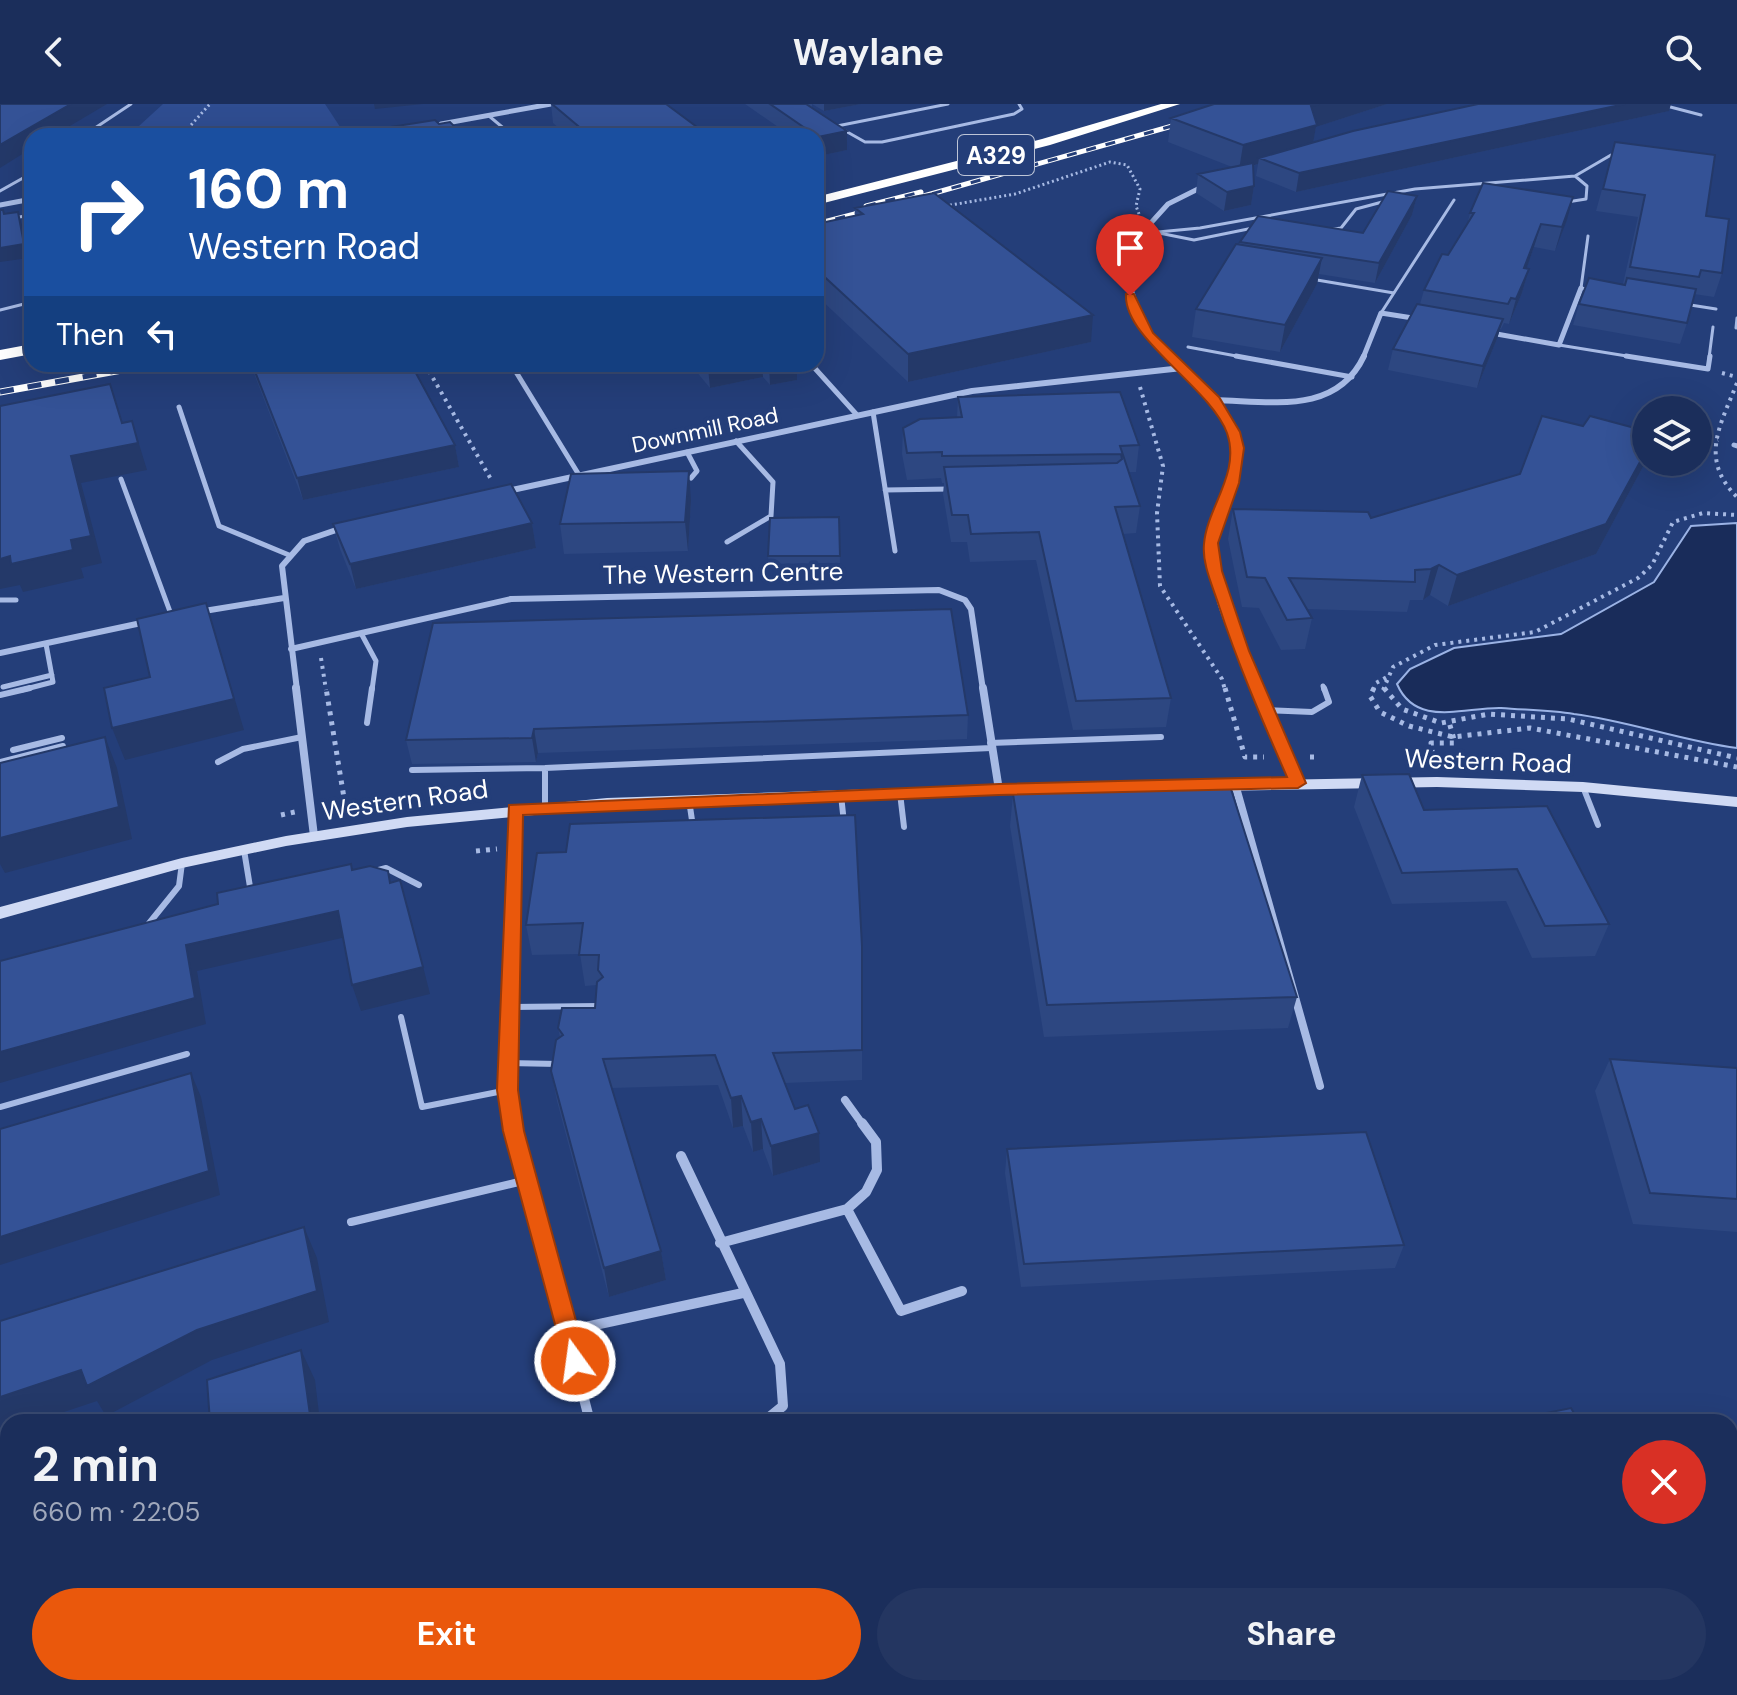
<!DOCTYPE html>
<meta charset="utf-8">
<style>
:root{--surface:#1b2e5b;--page:#243661;--text:#f1f3f6;--muted:#a0a8bb;--line:#394a71;--accent:#ea580c}
body{margin:0;font-family:"DM Sans",sans-serif;background:var(--page);color:var(--text);height:100vh;display:flex;flex-direction:column;font-size:30px;white-space:nowrap}
*{box-sizing:border-box;margin:0}
p{font-size:26px;color:var(--muted)}
.icon{flex:none;width:44px;height:44px;fill:none;stroke:currentColor;stroke-width:2;stroke-linecap:round;stroke-linejoin:round}
.map{position:relative;flex:1;overflow:hidden}
.details{position:absolute;left:0px;top:1310px;width:1738px;height:282px;display:flex;flex-direction:column;background:var(--surface);border-radius:24px 24px 0 0;box-shadow:0 8px 32px #0002,0 0 0 2px var(--line)}
.details>*{flex:none}
.guide{position:absolute;left:24px;top:24px;width:800px;height:244px;border-radius:24px;box-shadow:0 8px 32px #0002,0 0 0 2px var(--line);background:#1a4fa0;color:#fff;overflow:hidden}
.controls{position:absolute;left:1632px;top:292px;display:grid;gap:16px}
.controls a{display:grid;place-items:center;width:80px;height:80px;border-radius:50%;background:var(--surface);box-shadow:0 8px 32px #0002,0 0 0 2px var(--line);font-size:40px}
.pin{position:absolute;display:grid;place-items:center;width:68px;height:68px;color:#fff;margin:-82px -34px;border-radius:50% 50% 50% 0;rotate:-45deg;box-shadow:0 0 8px #0007}
.pin .icon{rotate:45deg}
.me{position:absolute;width:88px;margin:-44px;rotate:346deg;stroke-linejoin:round;filter:drop-shadow(0 0 6px #0008)}
.turn{display:flex;align-items:center;gap:28px;height:168px;padding:0 32px;font-size:36px}
.turn .icon{width:104px;height:104px;stroke-width:2.5}
.turn b{display:block;font-size:56px;line-height:68px}
.then{display:flex;align-items:center;height:76px;padding:0 32px;background:#0003;gap:16px;font-size:30px}
.round{display:grid;place-items:center;flex:none;width:84px;height:84px;border-radius:42px;background:var(--page)}
.overview{display:flex;align-items:center;justify-content:space-between;height:136px;padding:0 32px}
h1{font-size:48px;font-weight:700;line-height:60px}
.cta{display:flex;gap:16px;margin-top:auto;padding:16px 32px}
.cta a{flex:1;height:92px;border-radius:48px;background:var(--accent);color:#fff;font-size:32px;font-weight:700;line-height:92px;text-align:center}
.cta a+a{background:var(--page);color:var(--text)}
header{display:flex;justify-content:space-between;align-items:center;height:104px;padding:0 32px;background:var(--surface);font-size:36px;font-weight:700}
.map>svg:first-child{display:block}
</style>
<header><svg class="icon" aria-label="back" viewBox="0 0 24 24"><path d="M15 5l-7 7 7 7"/></svg>Waylane<svg class="icon" aria-label="search" viewBox="0 0 24 24"><circle cx="10" cy="10" r="6"/><path d="M15 15l6 6"/></svg></header>
<div class="map">
<svg width="1737" height="1591" viewBox="0 0 1737 1591">
<rect width="100%" height="100%" fill="#243e79"/>
<path fill="#2f4d91" d="M163,0h162l21,32h-218z"/>
<path fill="#192c5a" stroke="#9bb3e5" stroke-width="2" d="M1737,419v225c-55,-7 -108,-27 -163,-34 -24,-4 -49,-4 -73,-6 -37,-1 -85,20 -104,-24l13,-15 44,-21 107,-14 93,-52 37,-56z"/>
<g fill="none" stroke-linecap="round" stroke-linejoin="round">
<path stroke="#a7bae4" stroke-width="3" stroke-dasharray="2 3" stroke-linecap="butt" d="M181,32l29,-32
M945,102l70,-12 95,-32 17,3 13,24 -4,17 3,8"/>
<path stroke="#a7bae4" stroke-width="4" stroke-dasharray="3 5" stroke-linecap="butt" d="M425,260l67,117
M1722,269l15,4
M1737,279c-17,43 -38,76 0,114
M1140,283l23,79 -6,47 3,73 62,93 3,11
M1698,348l8,-9 12,-3
M321,554l5,32
M1373,586l3,-7 11,-6
M1383,586l10,-23 42,-22 100,-13 103,-54 14,-13 21,-43 30,-9 34,2"/>
<path stroke="#a7bae4" stroke-width="5" stroke-dasharray="4 6" stroke-linecap="butt" d="M1225,584l20,69h19
M1374,584l-4,8 10,16 29,14 44,11 77,-9 207,39
M1384,584l18,21 39,14 48,-9 79,5 169,39
M1310,653h10
M1434,660l-3,-21h24l-6,-21
M325,703l20,-3 -19,-116
M281,711l14,-3
M476,747l21,-2"/>
<path stroke="#a7bae4" stroke-width="7" stroke-dasharray="5 8" stroke-linecap="butt" d="M619,1584v7
M687,1584l2,7"/>
<path stroke="#a7bae4" stroke-width="3" d="M1659,0l42,11
M489,12l24,20
M837,22l111,-22
M842,25l23,13h17l132,-28 8,-5 -3,-5
M83,32l48,-32
M0,87l32,-18
M1567,98l19,-3 1,-13 -12,-10
M0,116l32,-5
M1144,124l14,4 42,-4 215,-39 160,-13 36,-21
M1328,126l13,-2 15,-19 30,-8
M1159,129l35,7 59,-12
M1111,163l13,2
M1311,175l83,14
M1586,185l-5,-1 7,-52
M1684,200l32,5
M0,206l32,-8
M1381,209l73,-113
M1736,224l1,-10
M1559,241l80,13
M1188,243l59,11
M1709,254l4,-31"/>
<path stroke="#a7bae4" stroke-width="5" d="M1236,252l116,21
M1626,252l82,13 2,-13
M524,260l-11,3 66,108
M811,260l46,51
M179,303l40,119 70,29
M873,308l22,139
M1734,341l3,1
M687,348l10,19 -6,7
M121,375l51,138
M885,386l65,-1
M727,438l44,-26 2,-34 -37,-41
M0,496h16
M362,531l14,26 -4,29
M1323,582l1,4
M3,583l49,-12
M22,586l31,-8 -7,-38"/>
<path stroke="#a7bae4" stroke-width="6" d="M0,591l30,-7
M1267,606l45,2 17,-10 -5,-14
M367,619l5,-35
M990,639l171,-6
M13,646l49,-12
M0,658l63,-16
M218,658l25,-13 59,-12
M545,664v39
M412,666l133,-2 446,-20
M1583,683l15,38
M900,689l4,34
M841,691l3,28
M689,696l4,27
M244,746l7,43
M375,767l11,-3 33,17
M146,823l33,-41 3,-23
M512,903l88,-1
M401,913l21,90 86,-17
M506,959l52,1
M0,1003l187,-53"/>
<path stroke="#a7bae4" stroke-width="8" d="M351,1118l176,-42
M178,1584l2,7"/>
<path stroke="#a7bae4" stroke-width="5" d="M441,20l110,-20
M0,101l32,-6
M1491,229l68,12 22,-57
M1170,254l-29,-36 -20,-66 47,-52 38,-19
M1363,254l18,-45 38,6"/>
<path stroke="#a7bae4" stroke-width="6" d="M1168,252c39,35 82,70 62,128 -6,19 -17,38 -19,59 -3,48 27,103 45,147
M1214,296c56,1 122,16 150,-44
M503,388l469,-101 210,-23
M198,508l86,-14
M291,545l220,-50 428,-9 26,10 6,9 12,81
M0,549l146,-31
M297,586l-15,-124 22,-25 41,-14"/>
<path stroke="#a7bae4" stroke-width="8" d="M296,584l18,148
M983,584l16,102
M1255,584l43,95
M1235,680l85,302
M845,996l18,25
M513,1021l-5,-35 7,-281"/>
<path stroke="#a7bae4" stroke-width="10" d="M513,1019l77,299
M681,1052l99,208 3,42 -20,16
M847,1105l54,102 61,-20
M720,1139l127,-34 19,-17 11,-22 -1,-28 -14,-19
M567,1227l176,-38"/>
<path fill="#d0daf4" fill-rule="evenodd" d="M1437,673l146,5 154,15v10l-154,-15 -146,-5 -438,8 -392,13 -200,19 -121,19 -104,22 -182,51v-12l182,-49 104,-22 121,-19 200,-19 392,-13z
M1730,1512h7v24h-7z
M836,1584h48l-3,7h-48z"/>
<path fill="#fff" fill-rule="evenodd" d="M1161,0h19l-130,41 -234,60v-8l226,-58z
M32,240v10l-32,6v-10z"/>
<g stroke="#fff" stroke-width="5">
<path id="rail-far1" d="M913,95l277,-78
M866,102l55,-14
M816,120l62,-16"/>
</g>
<g stroke="#fff" stroke-width="7">
<path id="rail" d="M0,288l155,-28"/>
</g>
<use href="#rail-far1" stroke="#243e79" stroke-width="3" stroke-dasharray="10" stroke-linecap="butt"/>
<use href="#rail" stroke="#243e79" stroke-width="5" stroke-dasharray="14" stroke-linecap="butt"/>
</g>
<path fill="#2d4781" d="M551,0h115l43,32h-141l-15,-13z
M745,0h67v4l35,42 -28,6 -3,-2v-18h-25z
M812,0h49l-37,7z
M1214,0h173l-71,23 -3,15 356,-31 -373,81 -40,-16 2,-12 -5,2 1,20 -3,19 -27,6 -28,-18 2,-19 34,-7 -64,-25 3,-24z
M1615,38l91,74 16,57 -8,24 -20,-3 -7,29 -7,21 -107,-19 6,-21 44,-20 15,-67 -42,-6z
M1417,92l-5,19 -37,68 -56,-9 -2,10 -37,68 -88,-15 4,-28 43,-65 1,-2 123,-9z
M1573,93l-18,54 -21,-4 -8,22h3l-7,24 -13,31 -5,-1 -3,6h-1l-3,10 -20,49 -89,-18 5,-21 27,-45 4,-14 24,-35 19,-30 3,-12z
M855,104l236,134 -183,40 -92,-87v-71l39,-8z
M251,260l204,81 4,22 -156,33 -48,-124z
M690,260h107v16l-27,5 -7,-8 -53,11z
M958,293l181,48 -3,27h-7l11,34 -4,27 -13,1 48,164 -5,29 -93,3 -37,-170 -66,2 -3,-20h-16l-8,-48 1,-11h-2l-1,-5 -34,2 -5,-26 1,-26 54,-11z
M1583,322l63,5 -1,32 -49,91 -148,52 -18,-11 -7,5h-13l-3,12 -100,-3 5,9 -7,31 -24,1 -22,-42 -17,-1 -14,-68 5,-30 138,9 149,-44z
M691,397l-3,50 -124,3 -4,-30z
M839,413l1,46 -71,1 -1,-8z
M532,419l4,25 -180,41 -16,-40 -7,-25z
M433,519l535,92 -1,24 -429,14 -2,9 -124,2 -6,-24z
M1362,671l62,35 185,114 -14,32 -63,2 -26,-57 -114,3 -38,-97z
M1013,690l284,203 -9,31 -244,9 -34,-211z
M537,749l325,93v134l-77,3 10,26 25,53 -47,14 -10,-27 -10,3 -10,-26 -10,2 -15,-43 -106,3 49,163 5,29 -57,17 -52,-196 -6,-30 9,-34 -2,-9 37,-20 2,-23 -12,1 -5,-32 -48,1 -6,-30z
M1610,955l127,9v164l-104,-8 -38,-133z
M1007,1045l397,96 -9,23 -374,19 -16,-114z"/>
<path fill="#243969" d="M71,0h36l-54,32h-21v12l-32,20v-23z
M374,0h49l-48,5z
M824,0h37l-37,7z
M1319,0h68l-71,23 -4,22 -53,9 -1,6 -19,6 4,-25 68,-39z
M1625,0h46l-2,7 -373,81 3,-19z
M847,27v19l-28,6 -1,-19z
M1254,82l-3,19 -27,6 3,-19z
M1417,92l-5,19 -37,68 4,-20z
M1573,93l-6,23 -12,31 7,-24z
M18,108l4,13 6,33 -28,4v-14z
M1541,120l-7,23 -16,46 6,-25z
M1322,154l-5,26 -37,68 5,-27z
M1529,165l-7,24 -13,31 7,-25z
M1093,211l-2,27 -183,40v-28z
M1503,215l-6,20 -20,49 6,-22z
M722,260h40l1,13 -53,11 -2,-21z
M769,260h28v16l-27,5z
M132,317l15,49 -66,13 21,80 -21,5 3,10 -61,14 -3,-7 -20,4v-30l71,-19v-84l59,-11z
M455,341l4,22 -156,33 -6,-22z
M1646,347l-1,12 -49,91 -148,52 9,-31z
M689,367l2,30 -3,50 -3,-29z
M532,419l4,25 -180,41 -6,-25z
M1439,461l-9,30 -7,5 8,-31z
M206,499l38,127 -119,30 -13,-32z
M534,625l4,24 -2,9 -4,-24z
M105,633l12,31 15,71 -127,34 -5,-9v-26z
M408,803l22,87 -69,17 -9,-26z
M338,807l8,26 -149,34 9,53 -206,59v-31l186,-107z
M191,969l10,24 19,98 -220,70v-28z
M741,992l2,30 -10,2 -2,-30z
M761,1015l2,30 -10,3 -2,-30z
M819,1029l1,29 -47,14 -2,-30z
M304,1123l13,31 12,64 -117,38 -106,56 -9,-15 -63,21h-26v8l-8,3v-36z
M661,1147l5,29 -57,17 -5,-29z
M301,1246l14,30 5,42h-9z
M34,1584h28l-1,7h-29z"/>
<path fill="#345296" stroke="#243969" stroke-width="2" d="M0,0h71l-71,41z
M552,0h114l43,32h-119z
M770,0h36l41,27 -29,6z
M1214,0h105l-8,2 6,19 -74,20 -72,-27z
M1478,0h147l-326,69 -40,-15 94,-27z
M435,16l4,4 11,-2 14,14h-131z
M1615,38l100,13 -9,61 23,3 -7,54 -21,-3 -2,7 -69,-10 15,-72 -42,-6z
M1253,59l1,23 -27,6 -29,-18z
M1483,79l90,14 -11,30 -21,-3 -17,44 5,1 -13,30 -5,-1 -3,6 -84,-14 18,-36 6,1 26,-42h-4z
M1388,87l29,5 -38,67 -139,-21 18,-26 105,17z
M934,89l159,122 -185,39 -92,-85v-45l47,-10 -8,-6z
M0,106h3l1,4 14,-2 6,32 -24,4z
M1236,140l86,14 -37,67 -89,-16z
M1589,174l36,7 2,-7 69,11 -9,34 -108,-19z
M1417,200l86,15 -20,47 -90,-17z
M252,260h159l44,81 -158,33z
M706,260h16l-14,3z
M110,280l12,39 10,-2 6,22 -67,13 20,80 -20,4 2,10 -62,14 -1,-8 -10,3v-153z
M1120,288l19,53 -19,1 20,60 -25,1 56,191 -95,3 -37,-169 -68,2 -3,-19h-16l-8,-48 173,-4 5,-4 -1,-5 -179,2v-4l-35,1 -4,-25 17,-9 42,-2 -4,-20z
M1542,312l41,10 7,-10 56,15v20l-40,73 -149,51 -18,-10 -8,4 -16,1v12l-126,-4 23,40 -25,2 -22,-42 -18,-1 -14,-68 135,3 3,6 149,-44z
M689,367l-4,51 -125,2 11,-50z
M511,380l21,39 -182,41 -17,-40z
M839,413l1,39h-72l2,-38z
M206,499l28,96 -122,29 -8,-40 46,-11 -13,-58z
M951,505l17,106 -434,14 -2,9 -126,2 27,-117z
M105,633l14,70 -119,31v-75z
M1409,670l15,36 123,-4 62,118 -64,2 -28,-57 -115,4 -40,-98z
M1230,682l67,211 -250,8 -34,-211z
M855,711l7,131v104l-89,3 22,56 13,-4 11,28 -48,13 -10,-27 -10,3 -10,-26 -10,2 -16,-43 -112,4 58,192 -57,17 -53,-197 5,-31 7,-5 -5,-7 4,-20h33l2,-26 6,-5 -5,-7 1,-15h-20l4,-32 -57,2 11,-72 29,-1 4,-28z
M351,760l1,6 18,-4 18,5 2,12 10,-3 23,87 -71,18 -14,-74 -152,34 9,53 -195,54v-91l218,-57 -1,-11z
M1610,955l127,9v131l-87,-6z
M191,969l18,98 -209,66v-108z
M1366,1028l38,113 -380,19 -17,-115z
M304,1123l13,64 -120,39 -110,56 -6,-16 -81,27v-76z
M301,1246l10,72h-101l-3,-42z
M1571,1304l8,14h-99l-2,-5 38,-1 1,3z
M1402,1314l1,4h-71z
M8,1333v251h26l-2,7h-32v-256z"/>
<path fill="#ea580c" stroke="#983908" stroke-width="2" d="M1126,190h8l19,39 66,64 21,35 4,16 -5,35 -21,60 4,28 27,80 57,132 -8,5 -299,7 -476,20 -5,275 6,41 63,230 -4,8 -8,3 -8,-3 -64,-238 -6,-41 12,-285 490,-21 288,-7c-25,-57 -50,-115 -69,-174 -6,-18 -16,-40 -14,-59 3,-37 37,-71 23,-111 -17,-46 -104,-95 -101,-139z"/>
<g text-anchor="middle" dominant-baseline="central" stroke-width="8" stroke-linejoin="round" paint-order="stroke">
<g font-size="22" fill="#fff" stroke="#243e79">
<text transform="translate(705 326) rotate(-12)">Downmill Road</text>
</g>
<rect fill="#243e79" stroke="#bdc5d7" stroke-width="2" x="958" y="31" width="76" height="40" rx="6"/>
<g font-size="24" font-weight="bold" fill="#fff">
<text x="996" y="51">A329</text>
</g>
<g font-size="26" fill="#fff" stroke="#243e79">
<text transform="translate(723 469) rotate(-1)">The Western Centre</text>
<text transform="translate(1488 657) rotate(2)">Western Road</text>
<text transform="translate(405 696) rotate(-8)">Western Road</text>
</g>
</g>
</svg>
<div class="controls">
<a><svg class="icon" aria-label="layers" viewBox="0 0 24 24"><path d="M12 4l9 5-9 5-9-5zM3 14l9 5 9-5"/></svg></a>
</div>
<div class="pin" style="left:1130px;top:192px;background:#d93025"><svg class="icon" aria-label="arrive" viewBox="0 0 24 24"><path d="M6 21V4h12l-3 4 3 4H6"/></svg></div>
<svg class="me" style="left:575px;top:1257px" viewBox="-20 -20 40 40"><circle r="17" fill="#ea580c" stroke="#fff" stroke-width="3"/><path d="M0-11L8 9 0 5-8 9z" fill="#fff"/></svg>
<div class="guide">
<div class="turn"><svg class="icon" aria-label="right" viewBox="0 0 24 24"><path d="M7 20v-9h11M14 6l5 5-5 5"/></svg><div><b>160 m</b>Western Road</div></div>
<div class="then">Then<svg class="icon" aria-label="left" viewBox="0 0 24 24"><path d="M17 20v-9H6M10 6l-5 5 5 5"/></svg></div>
</div>
<section class="details">
<div class="overview"><div><h1>2 min</h1><p>660 m · 22:05</p></div><a class="round" style="background:#d93025;color:#fff"><svg class="icon" aria-label="close" viewBox="0 0 24 24"><path d="M6 6l12 12M18 6L6 18"/></svg></a></div>
<div class="cta"><a>Exit</a><a>Share</a></div>
</section>
</div>
